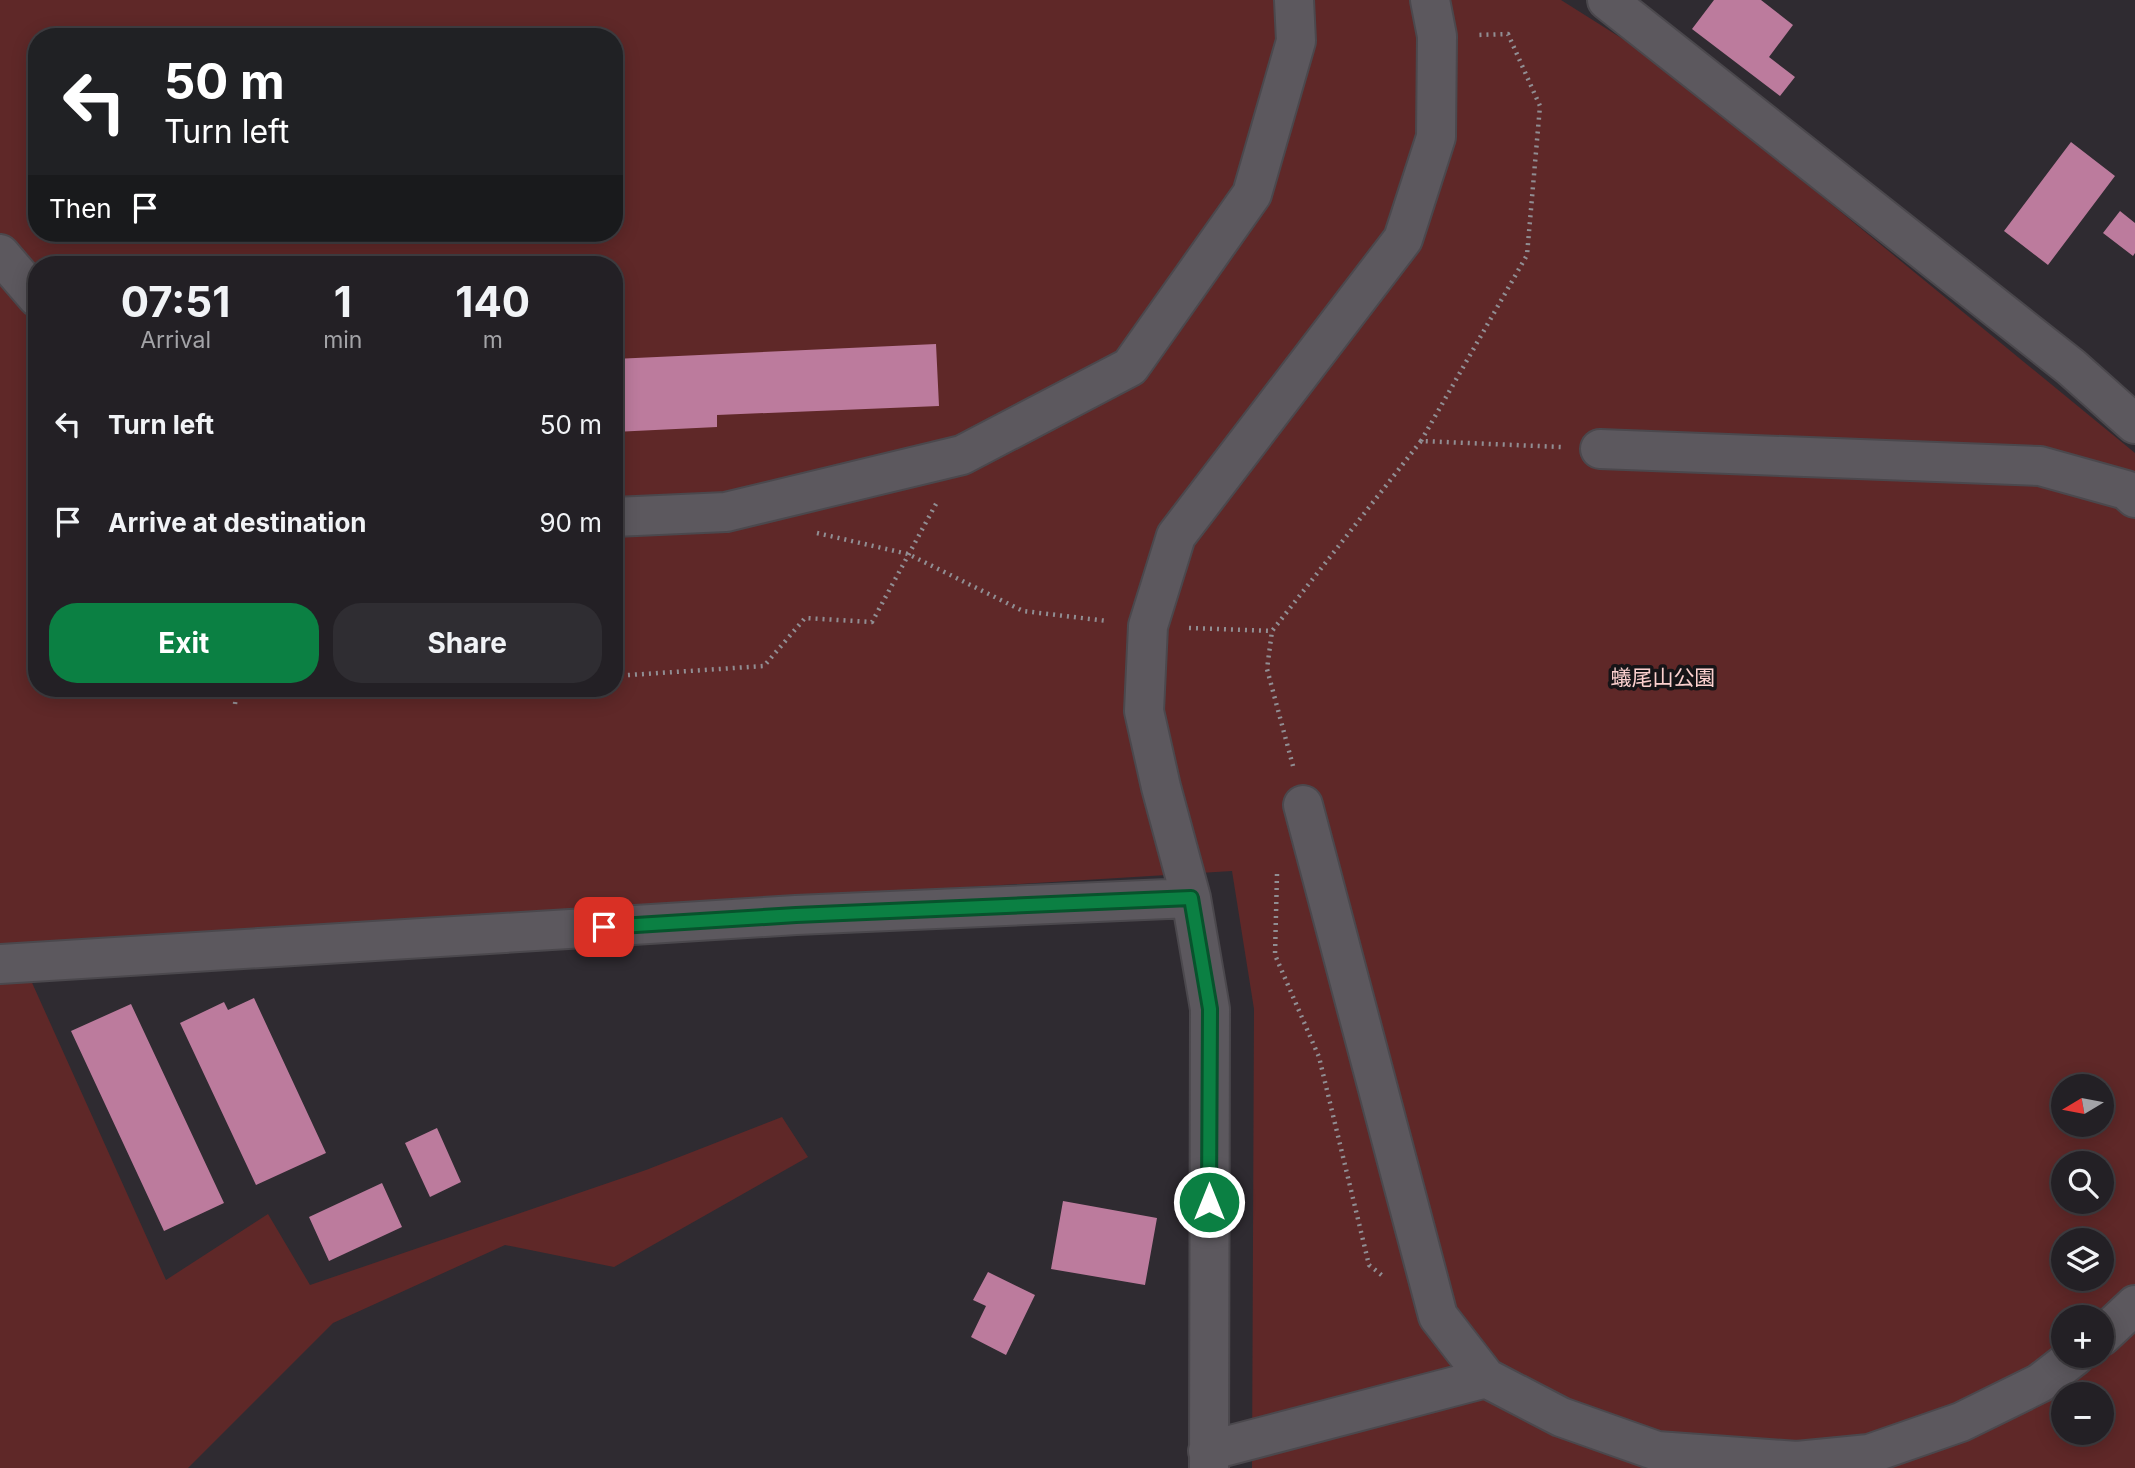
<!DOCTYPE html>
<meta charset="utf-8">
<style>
:root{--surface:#232025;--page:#2f2d32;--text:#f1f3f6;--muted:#a3a3a7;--line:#403e42;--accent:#0b8043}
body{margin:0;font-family:Inter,"Noto Sans JP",sans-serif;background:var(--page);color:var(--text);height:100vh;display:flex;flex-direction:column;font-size:26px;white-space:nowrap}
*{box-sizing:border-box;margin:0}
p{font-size:23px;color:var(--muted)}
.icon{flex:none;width:38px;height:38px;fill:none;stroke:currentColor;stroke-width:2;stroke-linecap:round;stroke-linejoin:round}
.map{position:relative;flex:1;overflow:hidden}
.drawer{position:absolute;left:28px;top:256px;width:595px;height:441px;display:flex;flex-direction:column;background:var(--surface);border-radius:28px;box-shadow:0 4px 18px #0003,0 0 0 2px var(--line)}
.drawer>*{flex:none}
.hud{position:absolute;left:28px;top:28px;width:595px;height:214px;border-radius:28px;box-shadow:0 4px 18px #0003,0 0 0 2px var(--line);background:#202124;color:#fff;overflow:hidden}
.needle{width:46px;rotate:260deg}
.fabs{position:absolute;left:2051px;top:1074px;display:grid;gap:14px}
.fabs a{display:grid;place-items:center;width:63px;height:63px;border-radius:50%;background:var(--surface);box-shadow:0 4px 18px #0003,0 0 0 2px var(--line);font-size:35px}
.pin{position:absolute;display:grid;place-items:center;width:60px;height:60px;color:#fff;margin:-30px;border-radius:14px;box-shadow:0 4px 10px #0006}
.me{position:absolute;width:77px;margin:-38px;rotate:0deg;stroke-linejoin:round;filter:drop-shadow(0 0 5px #0008)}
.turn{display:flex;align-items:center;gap:24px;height:147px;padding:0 21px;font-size:32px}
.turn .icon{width:91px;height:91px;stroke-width:2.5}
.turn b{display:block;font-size:49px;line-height:60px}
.then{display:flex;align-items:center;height:66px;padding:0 21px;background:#0003;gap:14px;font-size:26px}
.eta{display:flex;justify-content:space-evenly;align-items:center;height:119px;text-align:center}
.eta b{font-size:42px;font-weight:700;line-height:49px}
.button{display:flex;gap:14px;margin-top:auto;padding:14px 21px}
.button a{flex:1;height:80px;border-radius:28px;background:var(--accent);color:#fff;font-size:28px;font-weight:700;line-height:80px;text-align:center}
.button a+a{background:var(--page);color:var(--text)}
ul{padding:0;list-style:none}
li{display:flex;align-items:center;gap:21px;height:98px;padding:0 21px}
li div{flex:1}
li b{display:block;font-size:26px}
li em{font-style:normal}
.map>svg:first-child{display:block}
</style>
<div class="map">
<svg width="2135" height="1468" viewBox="0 0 2135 1468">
<rect width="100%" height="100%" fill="#2f2b31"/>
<path fill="#5f2828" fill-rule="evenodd" d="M0,0h1561l92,58 482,395v1015h-883l2,-459 -22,-138 -1217,74 151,335 102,-66 42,71 336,-115 136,-53 26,40 -194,110 -109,-22 -172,78 -145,145h-188zM37,37h577v196h-577zM37,264h577v424h-577zM2063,1087h39v38h-39zM2063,1164h39v38h-39zM2063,1241h39v38h-39zM2063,1318h39v38h-39zM2063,1395h39v38h-39z"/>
<path fill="#bc7b9d" d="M1714,0h47l32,25 -24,32 26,20 -15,19 -88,-67z
M2071,142l44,34 -67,89 -44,-34z
M2120,211l15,12v30l-2,3 -30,-23z
M936,344l3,62 -222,9v12l-103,5v-73z
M254,998l72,155 -70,32 -76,-162 44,-21 4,8z
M131,1004l93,199 -60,28 -93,-200z
M437,1128l24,54 -31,15 -25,-54z
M382,1183l20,44 -73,34 -20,-44z
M1063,1201l94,17 -12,67 -94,-16z
M988,1272l47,23 -29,60 -35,-18 15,-31 -13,-6z"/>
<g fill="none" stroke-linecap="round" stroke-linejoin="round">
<g stroke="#4b484d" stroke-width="42">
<path id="minor" d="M1607,0l464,367 64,57
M0,254l37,43
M1600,449l440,17 86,24 9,8
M614,517l112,-5 236,-57 168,-88 122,-173 44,-153 -2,-41
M1303,805l135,511 48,62
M0,964l796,-49 395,-17
M2102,1336l33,-31
M1208,1451l278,-73 75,39 96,34 140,10 72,-7 92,-32 79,-39 35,-27
M1209,1468l1,-459 -19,-111 -30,-111 -17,-76 4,-85 28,-90 227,-297 33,-102 1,-101 -7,-36"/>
</g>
<path stroke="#918e93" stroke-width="4.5" stroke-dasharray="2 5" stroke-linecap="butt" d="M1421,441l106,-186 13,-149 -32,-72 -32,1
M817,533l91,21 115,57 84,10
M1189,628l83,3
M614,676l150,-10 41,-48 67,4 65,-120
M235,704l2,-16
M1293,766l-26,-97 5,-38 149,-190 140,6
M1277,874l-2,81 44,102 50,208 15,12"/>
<use href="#minor" stroke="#5c585e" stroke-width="38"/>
</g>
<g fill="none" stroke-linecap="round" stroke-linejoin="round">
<g stroke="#07532c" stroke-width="18">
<path id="route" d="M604,927l192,-12 395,-17 19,111 -1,193"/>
</g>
<use href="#route" stroke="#0b8043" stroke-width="12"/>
</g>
<g text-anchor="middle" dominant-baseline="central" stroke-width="7" stroke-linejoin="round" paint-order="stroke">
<g font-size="21" fill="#fbd0ce" stroke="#161417">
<text x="1663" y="677">蟻尾山公園</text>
</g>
</g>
</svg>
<div class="fabs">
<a><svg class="needle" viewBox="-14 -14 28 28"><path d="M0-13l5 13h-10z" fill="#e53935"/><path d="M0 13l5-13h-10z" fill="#a3a3a7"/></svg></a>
<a><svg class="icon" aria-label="search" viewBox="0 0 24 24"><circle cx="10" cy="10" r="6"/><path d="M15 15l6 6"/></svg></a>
<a><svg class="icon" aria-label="layers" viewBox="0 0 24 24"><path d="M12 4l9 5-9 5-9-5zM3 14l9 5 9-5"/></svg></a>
<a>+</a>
<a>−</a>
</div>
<div class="pin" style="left:604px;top:927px;background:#d93025"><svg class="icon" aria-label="arrive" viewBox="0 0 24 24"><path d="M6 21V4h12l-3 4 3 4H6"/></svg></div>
<svg class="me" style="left:1209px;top:1202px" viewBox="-20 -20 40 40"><circle r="17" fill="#0b8043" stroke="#fff" stroke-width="3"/><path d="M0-11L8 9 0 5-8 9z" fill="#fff"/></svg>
<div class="hud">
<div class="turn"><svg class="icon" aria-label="left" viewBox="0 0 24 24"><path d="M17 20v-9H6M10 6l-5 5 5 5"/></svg><div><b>50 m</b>Turn left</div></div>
<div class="then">Then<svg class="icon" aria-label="arrive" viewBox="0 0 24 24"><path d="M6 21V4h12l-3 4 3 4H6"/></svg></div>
</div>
<section class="drawer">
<div class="eta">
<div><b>07:51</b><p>Arrival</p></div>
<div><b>1</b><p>min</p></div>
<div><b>140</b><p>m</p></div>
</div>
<ul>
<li><svg class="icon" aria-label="left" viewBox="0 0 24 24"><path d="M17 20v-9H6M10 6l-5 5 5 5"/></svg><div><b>Turn left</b></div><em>50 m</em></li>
<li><svg class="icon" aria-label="arrive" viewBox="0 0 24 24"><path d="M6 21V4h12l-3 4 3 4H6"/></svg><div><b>Arrive at destination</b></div><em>90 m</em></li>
</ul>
<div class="button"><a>Exit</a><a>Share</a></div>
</section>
</div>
